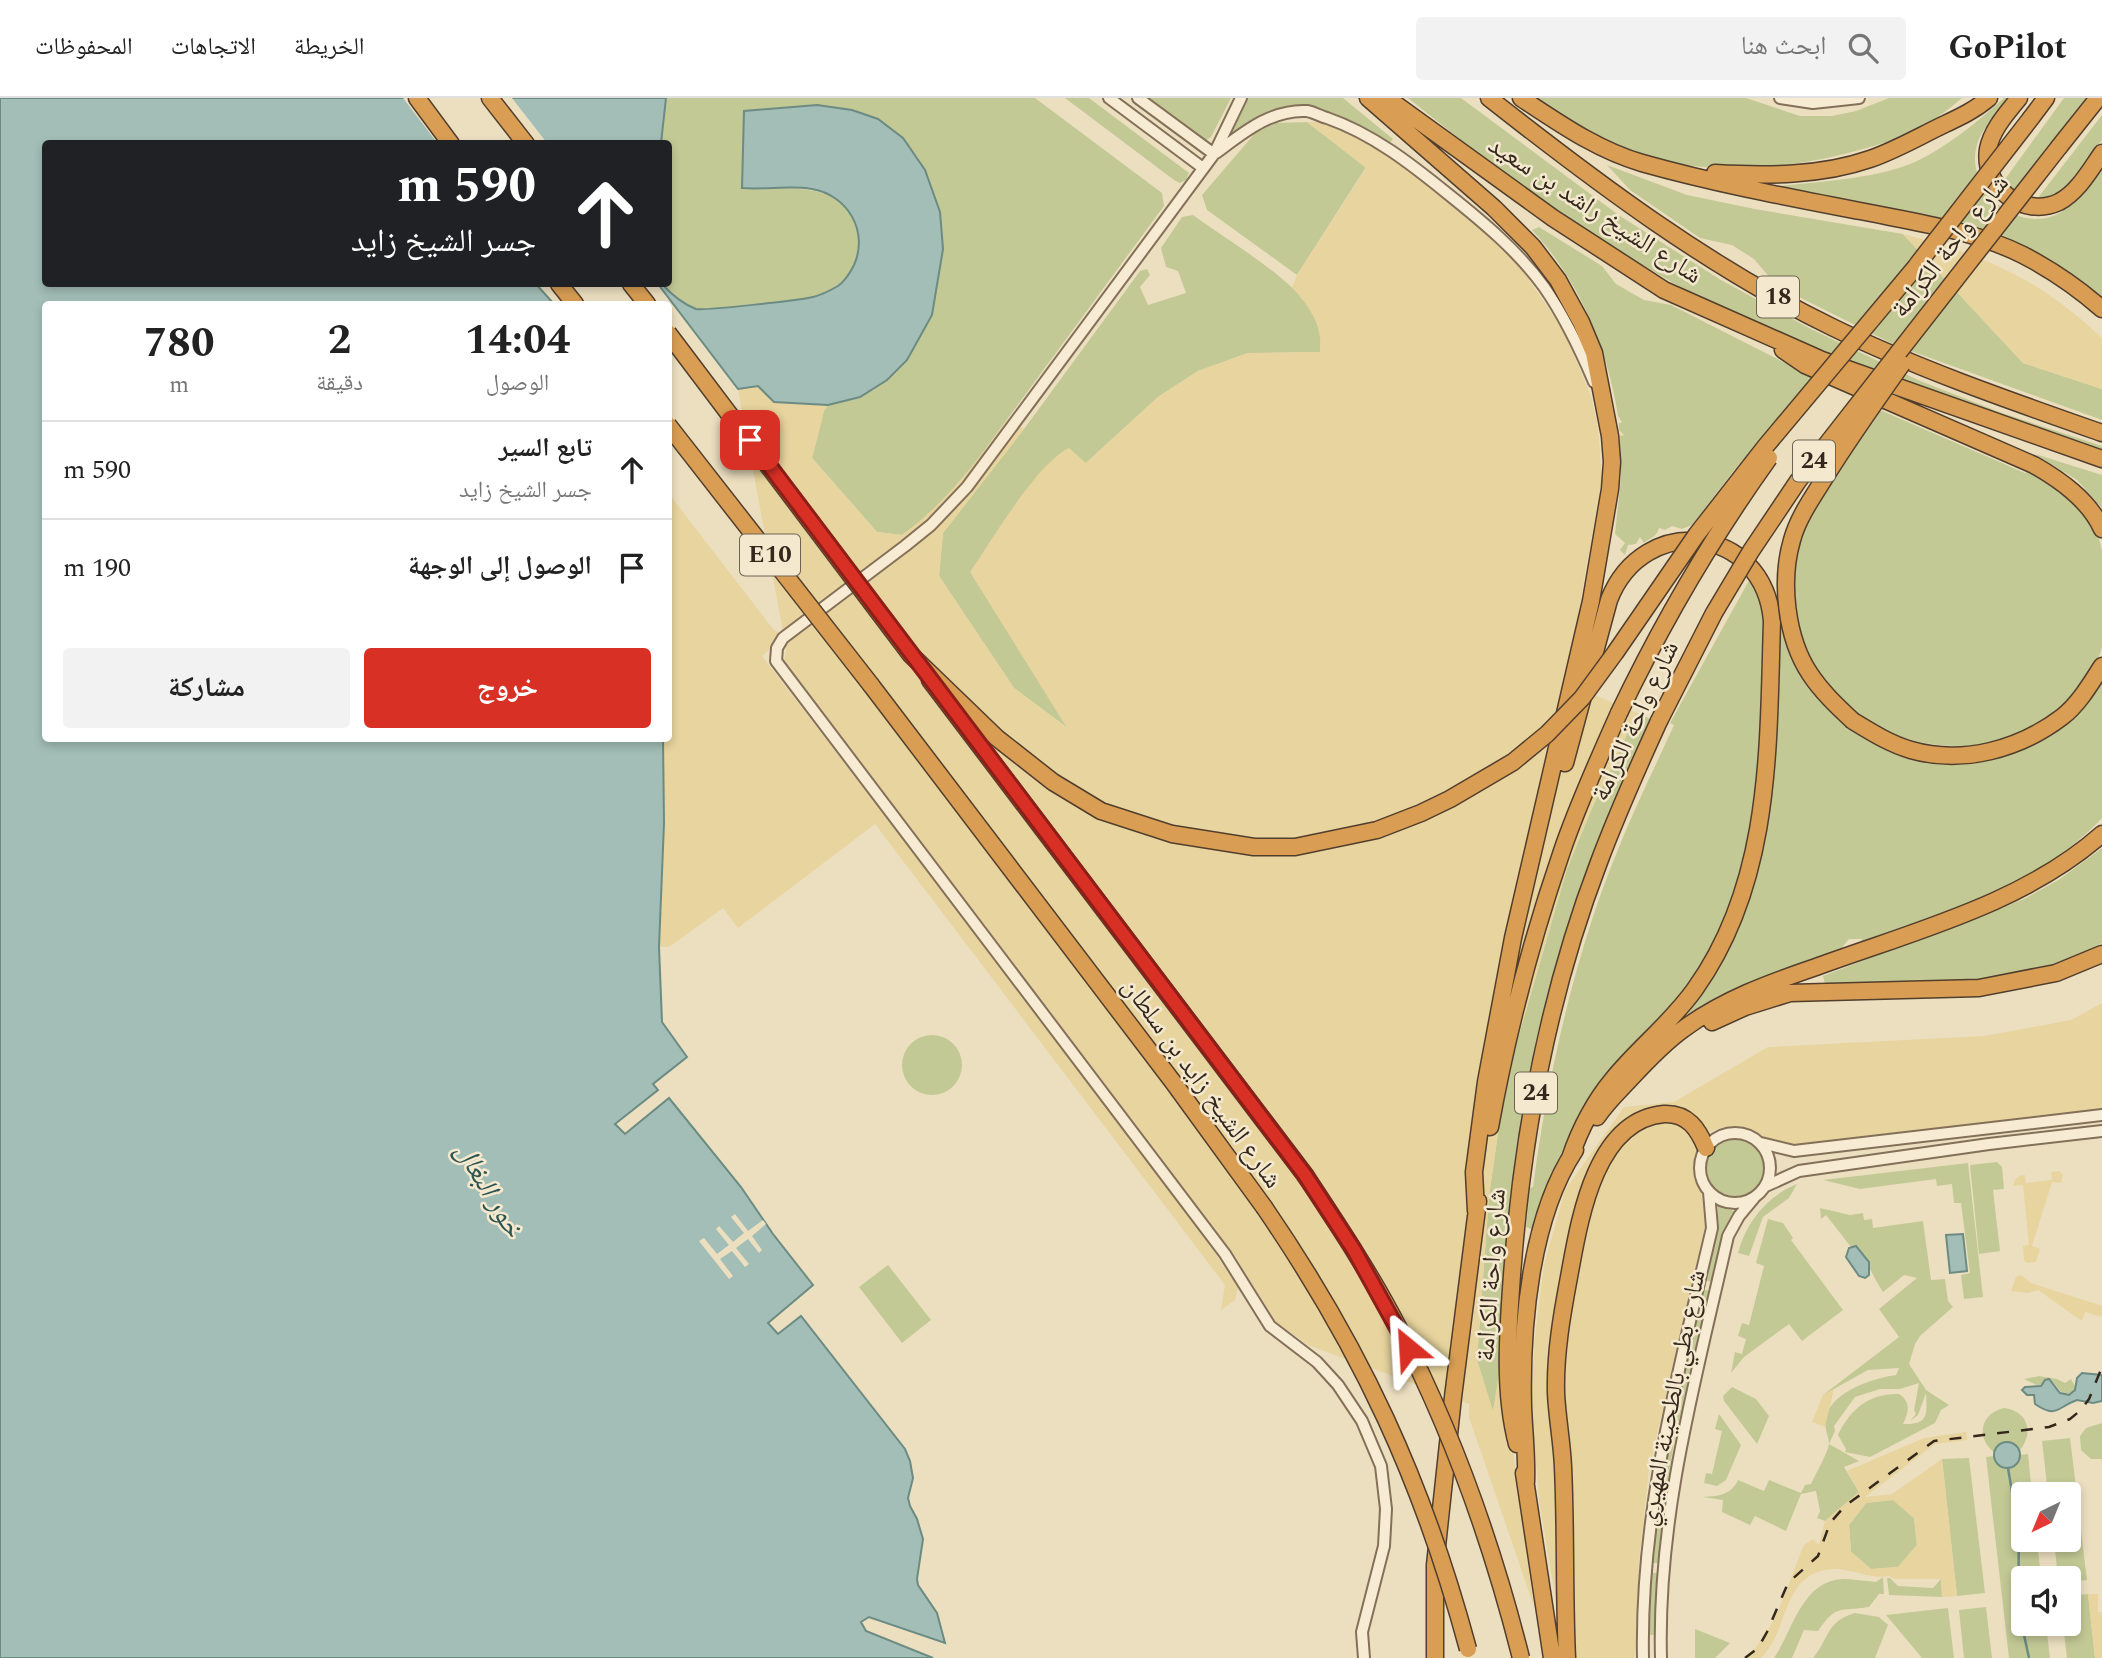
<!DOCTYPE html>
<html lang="ar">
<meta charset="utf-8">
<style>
:root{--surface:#fff;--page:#f2f2f2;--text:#222;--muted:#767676;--line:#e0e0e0;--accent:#d93025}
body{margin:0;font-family:Spectral,"Noto Naskh Arabic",serif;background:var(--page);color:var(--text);direction:rtl;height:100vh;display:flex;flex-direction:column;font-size:26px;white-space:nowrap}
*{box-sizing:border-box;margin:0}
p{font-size:23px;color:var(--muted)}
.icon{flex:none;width:38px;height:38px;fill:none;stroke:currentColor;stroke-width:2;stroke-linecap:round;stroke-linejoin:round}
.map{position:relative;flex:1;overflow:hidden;direction:ltr}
.panel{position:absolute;left:42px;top:203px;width:630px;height:441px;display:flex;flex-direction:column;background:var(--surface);border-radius:7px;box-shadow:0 4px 10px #0003;direction:rtl}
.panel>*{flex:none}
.banner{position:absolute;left:42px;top:42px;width:630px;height:147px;border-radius:7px;box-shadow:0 4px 10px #0003;direction:rtl;background:#202124;color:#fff;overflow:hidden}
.needle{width:46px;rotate:223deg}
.fabs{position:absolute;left:2011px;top:1384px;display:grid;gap:14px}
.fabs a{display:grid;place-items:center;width:70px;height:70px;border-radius:7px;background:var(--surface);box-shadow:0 4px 10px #0003;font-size:35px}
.pin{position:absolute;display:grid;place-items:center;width:60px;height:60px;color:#fff;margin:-30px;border-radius:14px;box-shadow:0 4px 10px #0006}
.me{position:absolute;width:77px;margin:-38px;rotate:333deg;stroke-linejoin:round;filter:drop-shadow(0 0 5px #0008)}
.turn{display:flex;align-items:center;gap:24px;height:147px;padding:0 21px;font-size:32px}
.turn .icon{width:91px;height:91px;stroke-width:2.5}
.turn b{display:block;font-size:49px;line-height:60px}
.eta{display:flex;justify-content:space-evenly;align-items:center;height:119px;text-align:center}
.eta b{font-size:42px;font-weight:700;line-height:49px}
.primary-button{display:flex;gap:14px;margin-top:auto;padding:14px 21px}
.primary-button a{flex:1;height:80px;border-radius:7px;background:var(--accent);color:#fff;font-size:28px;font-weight:700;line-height:80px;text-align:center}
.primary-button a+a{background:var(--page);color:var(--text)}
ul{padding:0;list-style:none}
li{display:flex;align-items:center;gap:21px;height:98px;padding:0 21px;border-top:2px solid var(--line)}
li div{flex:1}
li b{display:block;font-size:26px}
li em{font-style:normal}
header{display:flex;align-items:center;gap:42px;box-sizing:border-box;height:98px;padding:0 35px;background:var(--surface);border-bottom:2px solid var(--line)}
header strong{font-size:33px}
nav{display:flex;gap:38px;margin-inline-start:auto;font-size:24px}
.search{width:490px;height:63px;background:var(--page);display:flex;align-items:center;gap:18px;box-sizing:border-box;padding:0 24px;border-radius:7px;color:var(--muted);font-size:26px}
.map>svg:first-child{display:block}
</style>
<header>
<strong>GoPilot</strong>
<div class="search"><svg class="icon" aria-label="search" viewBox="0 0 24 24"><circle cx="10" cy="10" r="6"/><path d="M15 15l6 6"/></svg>ابحث هنا</div>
<nav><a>الخريطة</a><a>الاتجاهات</a><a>المحفوظات</a></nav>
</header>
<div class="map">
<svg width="2102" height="1560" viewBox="0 0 2102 1560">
<rect width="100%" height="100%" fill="#ecdfc0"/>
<path fill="#c3c995" d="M666,0h369l127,95 2,13 -203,276 -37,37 -22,16 -25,-3 -65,-74 12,-47 4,-6 32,-7 65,-228c-7,-10 -14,-22 -22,-31 -40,-41 -107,-34 -159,-28l11,78c43,-2 101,-5 104,52 0,16 -7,32 -18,43 -7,6 -20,12 -29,13 -22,5 -46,6 -69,8 -13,2 -29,6 -42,5 -14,-1 -30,-17 -39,-26h6v-140h-7z
M1065,0h24l100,75 -3,7 -6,3 -6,-3z
M1149,0h82l-20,39 -6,4z
M1247,0h96l50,41 -3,4 -81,-37 -37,5 -23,12 -13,11 -4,-1 -1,-3z
M1408,0h53l159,118 101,64 88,48 109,52 84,33 100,33v10l-191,-64 -201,-88 -106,-61 -123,-87z
M1537,0h209l54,18h32l24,-5 33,-13h73c-13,11 -27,22 -43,31 -15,9 -33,13 -49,18 -67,20 -153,31 -220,10 -41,-12 -79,-35 -113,-59z
M2004,0h5c-9,12 -22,25 -29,39 -23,47 38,103 83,74 16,-10 27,-29 39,-44v135l-88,-57 -244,-58c44,-5 109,-8 147,-26 33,-16 60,-39 87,-63z
M2064,0h23l-75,100 -12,-12z
M2102,17v25l-34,46 -11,8 -20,5z
M1307,24l59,45 -69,108 -90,-65 -5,-15 54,-63 20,-9z
M1607,67l80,30 68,14 148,25 120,129 79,26v31l-205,-74 -120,-60 -23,-27 -22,-14 -32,-7 -70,-48z
M1193,117c34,25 96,61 119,95 8,13 10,28 8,42l-72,1 -50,18 -40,26 -72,66 -17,266 -55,-41 -75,-112 4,-43 81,-104 116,-158 7,-2 3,6 -10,12 8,18 38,-12 -8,-22 -12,-4 -5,-19 21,-31z
M1539,129l63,39 14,18 28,16 27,5 144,73 -84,96 -39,51 -10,4 -10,-3 -7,4 -6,-2c-3,10 -8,9 -15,15l-4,-6 -4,7 -8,1 -3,10 -5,-5 5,-7 -10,-9 6,-57 -1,-41 4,-1 -5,-5v-7l3,-1 -4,-6c-10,-67 -39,-136 -86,-186z
M1880,312l145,63 4,-2c28,14 69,47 73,80 0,12 0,25 0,37 0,19 0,40 0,58 -3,19 -22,40 -34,53 -93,93 -254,40 -272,-90 -3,-23 -3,-47 5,-69 15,-45 51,-92 79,-130z
M2035,356l67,21v33l-25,-28z
M1751,479l14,35 -4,146 -10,75 -22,82 -37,67 -110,130 -32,64 -18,53 -6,-2 4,-39 3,-1c14,-108 42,-234 84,-335 17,-43 38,-85 57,-127l-4,-2z
M1779,521l8,26 12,25 26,37 36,29 38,18 71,8 28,-5 88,-55 16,-20v136c-64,69 -155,92 -241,124l1,-3h-13l-9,11 -108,40 -47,28c24,-35 47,-71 62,-112 32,-86 32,-196 32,-287z
M1637,615l23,10 -63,136 -68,235 -29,226 1,42 -8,50 -16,-52 12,-164 10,-70 17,-81 51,-176 25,-61z
M2102,750v95c-21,11 -42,22 -64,28 -66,18 -145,12 -213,13l-2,-8 201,-77 36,-20z
M902 967a30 30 0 1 1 60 0a30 30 0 1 1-60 0Z
M1704 1070a31 31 0 1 1 62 0a31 31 0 1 1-62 0Z
M1997,1064l5,5 2,22 -11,1 7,61 -21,3 -9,-89z
M1968,1065l15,134 -19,2 -3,-24 9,-2 -9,-70h-7l-2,-19 -15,2 -1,-7 -76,10 -37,-9z
M1797,1086l-8,14 -26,19 -14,39 -11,-3c8,-31 29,-57 59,-69z
M1718,1108l16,5 -9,17 -13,54 -7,-2 13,-53z
M1820,1110l30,7 13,-2 1,7 8,-1 1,9 50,-7 8,59 14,-1 3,22 5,6 -33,29 -5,8 -6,20 17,26 23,15 -8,5 -6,13 -65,34 -25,-5 1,-3 -8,-14c12,-26 32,-42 61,-41 12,8 10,18 4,30 26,1 24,-10 23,-31l-8,22 -8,6 6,-7 -2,-4 5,-27 -19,6h-20l-25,8 -21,29 1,5 -6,13 30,17 -15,6 15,25 -34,29 -8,-3 3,-7 -4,-20 -15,3 -15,37 -31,-15 -5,9 -28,-13 1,-12 -20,-3c16,-1 28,-2 35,-17l26,11 5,-11 32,13 4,-8 6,-1c4,-9 18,-33 18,-41 -1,-10 -6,-17 -3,-27 7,-25 48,-38 70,-41l3,-7 -31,2 -45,25 76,-58 -20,-28 38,-31 -13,-3 -21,17c-11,-16 -15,-31 -27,-45h-5l-25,-32 -5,4z
M1768,1121l15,4 10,15 -2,2 52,70 -41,31 -13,-17 -45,33 -13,16 4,-21 7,2 4,-15 -8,-3 4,-13 7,2 15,-59 -8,-3z
M888,1167l43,55 -29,23 -43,-56z
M1702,1191l7,2 -14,60 -7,-2z
M1685,1260l7,2 -13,61 -7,-2z
M2039,1278l18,3 8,4 6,-4 5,9 -7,7 -6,-1 -10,-12 -8,-2 -6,6 -15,-7z
M1732,1289l24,12 13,17 -12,28 -33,-43 -1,-5z
M2004,1310c24,3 31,25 15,43l-4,-6 -7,-3 -12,5 -2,5c-19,-15 -13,-39 10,-44z
M1719,1316l22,31 -15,35 -9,6 -13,-3 2,-10 6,1 10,-43 -7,-2z
M2102,1325v36h-11l-10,-9 -1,-14 6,-8z
M1670,1331l6,1 -10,61 -7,-1z
M2070,1340l7,57 -29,-1 -6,-53z
M2028,1356l4,40h-9v46h14l4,38h-18v46h23l4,34h-41l-23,-201 8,-1 5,10 13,1 6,-6 2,-6z
M1969,1360l16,135 -28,3 -15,-137z
M1893,1402l21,18 3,27 -19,22 -27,2 -20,-17 -2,-27 17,-22z
M1657,1403h7l-6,62h-7z
M2080,1424l7,58 -18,2 -1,-4h-10l-4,-38h14l1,-16z
M1651,1475h7l-3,62h-7z
M1883,1479l1,17h-5l-10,13c-29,5 -32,-4 -51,24l-14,-1 -12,28h-18c19,-27 27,-77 69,-79 10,0 22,2 33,3z
M1887,1480h3l8,8 35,2 8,-9 1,18 -53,-2z
M2088,1496l7,64h-28l-4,-34h5l1,-28z
M1986,1509l6,51h-28l-5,-48z
M1948,1510l6,50h-32l-36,-43z
M1855,1515l24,4 9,8 -13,33h-62c17,-20 12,-36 42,-45z
M1695,1531l35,14 -15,15h-20z"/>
<path fill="#e7d49e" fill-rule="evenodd" d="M1307,24h18l56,27 88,68 50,48 44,65 28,66 7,31 4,51 -36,205 71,30 -45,95 -25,61 -51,176 -17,81 -10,70 -12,164 16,51 8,-49 33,245 -65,-190v-13l-161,-59 -32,-23 -42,-68 -450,-594 2,-9 -3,-13 -21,18 411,536 65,95 -3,13 -14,10 4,-25 -350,-461 -137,104 -15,-20 -54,39h-10l5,-124 -1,-84 5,-1 1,-244 104,135 11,8 -46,-248 21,-3 15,16 54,3 -4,6 -12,47 65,74 25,3c45,-33 73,-72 106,-116l16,10 -81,104 -4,43 75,112 53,40 -97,-156c22,-32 67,-109 99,-124l17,15 72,-66 40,-26 50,-18 72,-1c3,-28 -11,-45 -28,-65l5,-12 69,-107z
M1903,136c84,23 134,43 199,104v51l-79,-26z
M2102,905v108l-309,34c-7,-2 -15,-3 -22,-5 -28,-11 -28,-19 -60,-9l-17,27 2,21 5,10 4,37 -56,243 -10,92 -4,97h-70l-26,-159 -8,-97 4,-66 9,-71 21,-75 59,-83 50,-5 94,-55 216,-11 87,-16z
M2059,1073l4,4 -2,8 -9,-1 -20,64 8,3 -4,13 -9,1 -3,-3 -1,-14 6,-1 -6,-60 -10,1c2,-7 4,-11 12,-11l1,8 26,-3 -1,-8z
M2021,1177l10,8 71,23v11l-17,-5 -3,9 -44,-31 -10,3 -17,-2 5,-14z
M1834,1291l-9,38 -13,-5 11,-27z
M1966,1334l1,8 -32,4 -70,53 27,-3 50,-35 15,137 -15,1 -1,-18h-46l-6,-3c-22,4 -42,-11 -64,-6 -44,9 -36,61 -64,88h-16c30,-24 44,-78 59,-113l9,-6 6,6 6,-24 34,-29 -12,-21 77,-33zM1893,1402l21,18 3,27 -19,22 -27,2 -20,-17 -2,-27 17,-22z
M2088,1496h10v18h4v46h-7z"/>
<path fill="#a3beb6" stroke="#6b8b83" stroke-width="2" d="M0,0h666l-5,45 -615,1v140h490l18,20h-508v434l617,1 1,84 -5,124 3,75 25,35 -34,27 5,6 -43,34 10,10 44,-36 72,89 32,47 40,51 -45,38 10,11 23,-18 104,133 5,12 3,17 -5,20 2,8 7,13 6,20 -6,40 1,6 19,28 8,30 -76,-26 -8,5 5,9 67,27h-933z
M817,7l35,5 26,9 25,19 22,32 15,42 3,37 -11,66 -25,45 -20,20 -27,17 -32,8 -54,-3 -16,-16 -20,3 -80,-105h4c9,10 21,20 34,25 6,2 106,-9 117,-12 8,-2 18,-7 25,-11 7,-5 12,-13 16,-21 15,-33 -6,-70 -42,-76 -23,-4 -47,1 -70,-1l2,-77z
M1963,1136l4,37 -17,2 -4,-38z
M1856,1148l13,16v13l-4,3 -6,-2 -13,-19 3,-9z
M2082,1275l20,2v26l-9,2 -16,-3c-20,7 -20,19 -42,4l-1,-9h-7l-5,-5 3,-3 16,-1 4,-6 4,-1 11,14 9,2 6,-5 2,-12z
M1994 1357a13 13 0 1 1 26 0a13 13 0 1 1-26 0Z"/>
<path fill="#ecdfc0" d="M403,0h109l35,45 -109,1z
M735,1116l13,17 15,-11 3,4 -14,12 10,14 -3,3 -11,-14 -12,9 13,16 -4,3 -13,-16 -12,8 13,17 -4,3 -30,-38 5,-3 13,16 12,-9 -13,-16 3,-3 14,16 11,-9 -13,-16z"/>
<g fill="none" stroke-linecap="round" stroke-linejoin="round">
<path stroke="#6b8b83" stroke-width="2.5" d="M2008,1370l11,66 -1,73 11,51"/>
<g stroke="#847059" stroke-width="14">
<path id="minor" d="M1109,0l94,70
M1138,0l76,56
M1241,0l-27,56 -247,333 -36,38 -26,21 -122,92 -6,10 -1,13 449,593 45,72 47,36 21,23 24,36 19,45 5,43 -2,37 -22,86 2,26
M1780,0l33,5 46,-5
M1216,55c27,-20 55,-44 91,-42 6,1 13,5 20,7 46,16 84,46 121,76 35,28 70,57 96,93 21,30 36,62 50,95
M1700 1070a35 35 0 1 1 70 0a35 35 0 1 1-70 0Z
M1761,1045l33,8 308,-36
M1766,1088l33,-15 190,-27 113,-13
M1643,1560c-3,-147 36,-288 69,-430l-3,-36
M1661,1560c-4,-144 36,-283 67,-422l11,-20 15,-18"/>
</g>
<g stroke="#523e2d" stroke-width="19">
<path id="highway" d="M417,0l34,46
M490,0l36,46
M1368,0l126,110 39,39 25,33 23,42 13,31 16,83 2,26 -2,27 -19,112 -78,337 -27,144 -12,90 2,39
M1387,0l166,120 111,72 158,70 280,99
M1489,0c108,85 221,170 345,230 87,42 177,73 268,105
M1521,0c38,25 76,52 121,65 71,20 145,34 218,48 54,11 113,19 163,44 29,15 55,33 79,54
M2019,0c-12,15 -27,31 -31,51 -6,38 35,70 71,53 19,-10 31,-32 43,-49
M2031,20l15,-20
M2059,49l39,-49
M1715,75c51,3 106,3 155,-14 26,-9 48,-22 73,-34 17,-8 32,-15 46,-27
M559,186l16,20
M631,186l16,20
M1783,252l22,15 229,100c26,15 55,35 68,64
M930,582l375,495
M871,587l302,397 91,125
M1853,623c18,11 37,23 58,29 52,15 109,-1 151,-33 17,-13 29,-34 40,-51
M1565,665l44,-163c34,-88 155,-75 163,21 -4,126 0,260 -77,368 -24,34 -56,58 -82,90 -20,24 -33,50 -43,79
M1712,924l33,-15 45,-14 189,-5 77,-15 46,-19
M1597,1019c10,-15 23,-27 35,-40 15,-16 32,-34 50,-47 40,-30 87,-47 134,-63 98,-36 207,-63 286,-133
M1490,1029c17,-94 41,-186 72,-276 16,-47 37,-93 57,-138
M1517,1346c-14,-53 -9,-114 -5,-169 10,-139 37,-282 87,-413 18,-48 39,-95 60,-141
M1524,1375l28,185
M1526,1384c1,-25 -2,-50 -3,-75 -2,-80 7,-189 52,-257
M1435,1560v-93l18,-168 25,-196
M1567,1560c-3,-64 -1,-128 -4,-191 -1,-25 -6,-50 -7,-74 -1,-39 6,-79 13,-116 10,-54 25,-157 95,-163 24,-1 34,15 42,34"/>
</g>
<use href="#minor" stroke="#f7ecd3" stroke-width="10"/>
<use href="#highway" stroke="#d99e53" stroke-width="16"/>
<path stroke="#34281d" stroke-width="2.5" stroke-dasharray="12 12" stroke-linecap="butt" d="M1745,1560l13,-10 9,-16 21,-49 30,-27 12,-33 15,-17 89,-65 115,-14 21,-8 11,-9 8,-11 13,-32"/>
<g stroke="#523e2d" stroke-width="19" stroke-linecap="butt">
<path id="highway-bridge" d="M1917,167l114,-147
M668,235l243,322 86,83 56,44 48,29 71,23 82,13h41l82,-17 44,-17 29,-14 63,-37 34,-28 35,-36 33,-45 82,-119 68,-87 159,-190
M668,327l203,260
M1619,615c43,-90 92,-174 150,-255
M1659,623l55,-108 37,-62 47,-70 261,-334
M1853,623c-16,-15 -31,-29 -43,-47 -24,-36 -30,-93 -18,-134 6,-22 20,-42 32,-61 24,-39 51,-77 78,-115
M1305,1077c33,50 67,101 94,154 55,106 93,214 122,329
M1264,1109c98,143 159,275 204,442"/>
</g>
<use href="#highway-bridge" stroke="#d99e53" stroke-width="16"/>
</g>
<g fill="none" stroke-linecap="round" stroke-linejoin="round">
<g stroke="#8d1f18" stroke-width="18">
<path id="route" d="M750,342l555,735 49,75 54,98"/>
</g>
<use href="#route" stroke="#d93025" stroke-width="12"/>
</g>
<g text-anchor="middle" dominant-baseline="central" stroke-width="5" stroke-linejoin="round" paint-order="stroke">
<g fill="#f4e9cf" stroke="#6e6252" stroke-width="2">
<rect x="1757" y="178.5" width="42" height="41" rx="5"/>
<rect x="1793" y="342.5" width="42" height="41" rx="5"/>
<rect x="740" y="436.5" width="60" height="41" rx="5"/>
<rect x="1515" y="974.5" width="42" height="41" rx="5"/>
</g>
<g font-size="24" font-weight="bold" fill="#34281d">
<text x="1778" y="199">18</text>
<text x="1814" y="363">24</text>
<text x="770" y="457">E10</text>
<text x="1536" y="995">24</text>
</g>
<g font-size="26" fill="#34281d" stroke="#f4e9cf">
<text transform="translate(1595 112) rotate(33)">شارع الشيخ راشد بن سعيد</text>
<text transform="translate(1950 148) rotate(-52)">شارع واحة الكرامة</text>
<text transform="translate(1635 623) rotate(-65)">شارع واحة الكرامة</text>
<text transform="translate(1202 985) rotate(54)">شارع الشيخ زايد بن سلطان</text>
<text transform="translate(1491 1177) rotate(-86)">شارع واحة الكرامة</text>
<text transform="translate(1672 1300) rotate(-79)">شارع بطي بالطحينة المهيري</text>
</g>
<g font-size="28" font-style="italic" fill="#2c5451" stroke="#f4e9cf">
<text transform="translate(489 1092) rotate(59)">خور البغال</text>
</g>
</g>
</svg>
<div class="fabs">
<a><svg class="needle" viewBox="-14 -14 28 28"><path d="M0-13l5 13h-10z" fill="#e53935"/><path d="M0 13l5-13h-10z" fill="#767676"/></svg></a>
<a><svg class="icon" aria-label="sound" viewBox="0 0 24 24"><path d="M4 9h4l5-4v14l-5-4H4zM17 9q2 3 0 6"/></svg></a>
</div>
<div class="pin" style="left:750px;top:342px;background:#d93025"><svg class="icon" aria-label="arrive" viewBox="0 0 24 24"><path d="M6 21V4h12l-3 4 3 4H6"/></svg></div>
<svg class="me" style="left:1408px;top:1250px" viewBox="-20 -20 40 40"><path d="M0-17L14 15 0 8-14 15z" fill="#d93025" stroke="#fff" stroke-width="4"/></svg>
<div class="banner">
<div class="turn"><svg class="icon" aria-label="ahead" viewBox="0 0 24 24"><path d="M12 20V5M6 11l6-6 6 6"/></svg><div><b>590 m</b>جسر الشيخ زايد</div></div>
</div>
<section class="panel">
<div class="eta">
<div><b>14:04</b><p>الوصول</p></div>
<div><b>2</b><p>دقيقة</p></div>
<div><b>780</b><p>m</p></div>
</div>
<ul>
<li><svg class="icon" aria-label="ahead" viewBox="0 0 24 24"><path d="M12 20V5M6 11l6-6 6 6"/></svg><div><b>تابع السير</b><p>جسر الشيخ زايد</p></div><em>590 m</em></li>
<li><svg class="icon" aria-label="arrive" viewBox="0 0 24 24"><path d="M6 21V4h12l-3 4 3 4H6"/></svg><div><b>الوصول إلى الوجهة</b></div><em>190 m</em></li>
</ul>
<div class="primary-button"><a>خروج</a><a>مشاركة</a></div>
</section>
</div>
